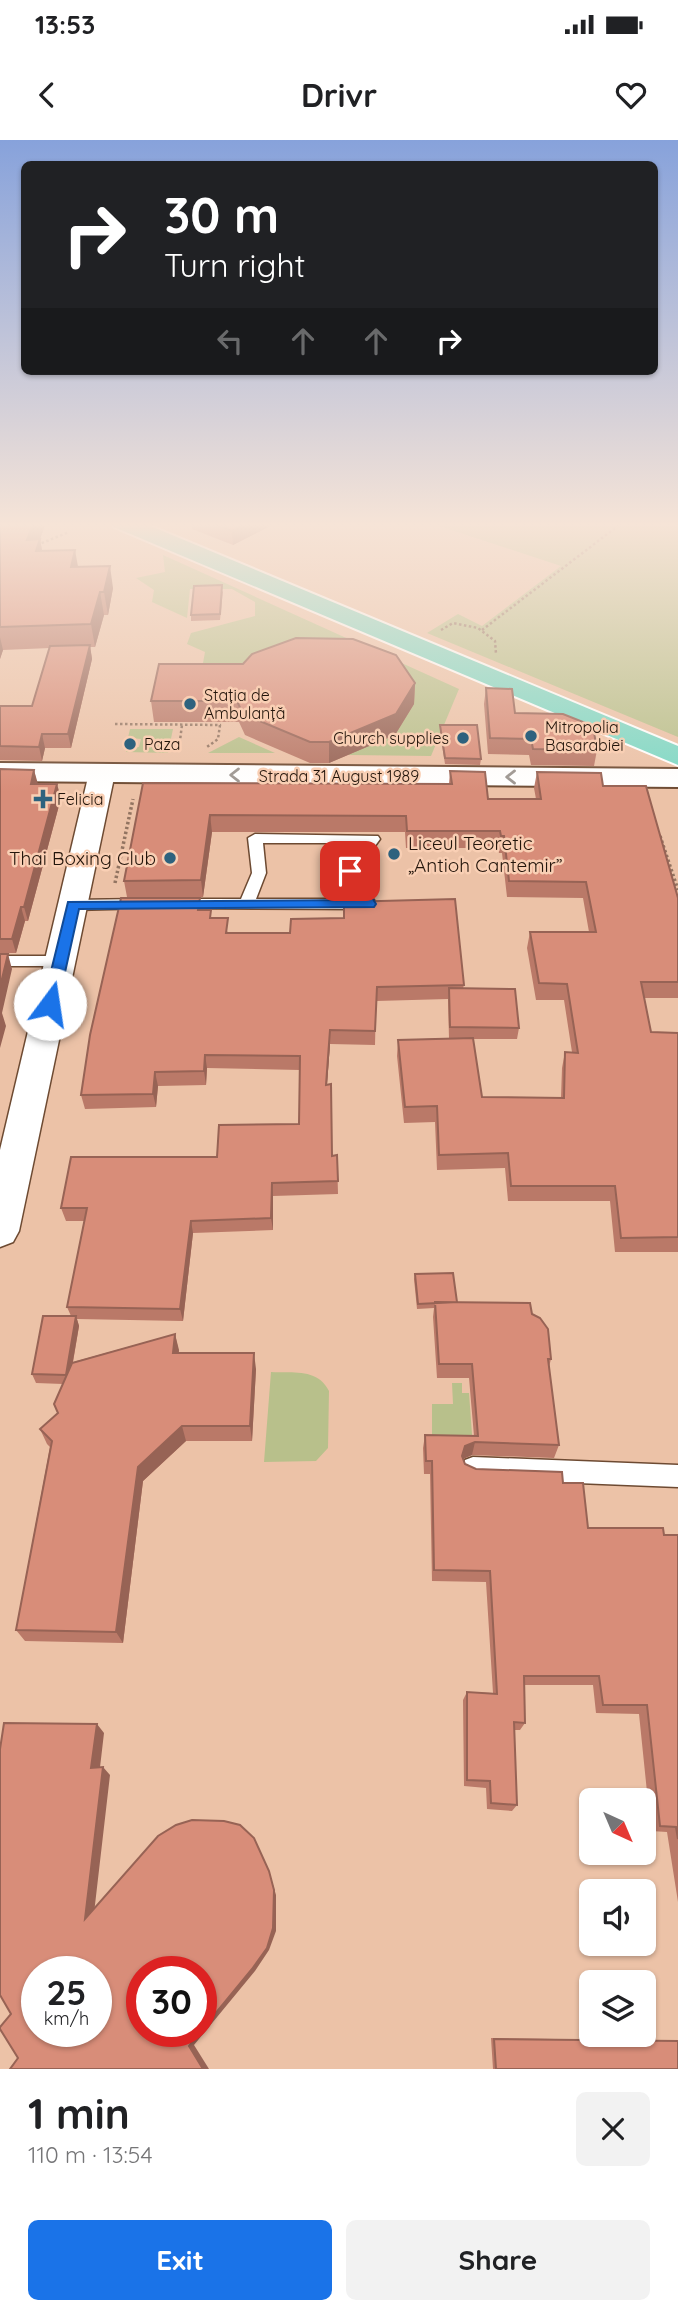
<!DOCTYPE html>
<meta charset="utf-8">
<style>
:root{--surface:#fff;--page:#f2f2f2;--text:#202124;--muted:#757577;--accent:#1a73e8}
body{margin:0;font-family:Quicksand,sans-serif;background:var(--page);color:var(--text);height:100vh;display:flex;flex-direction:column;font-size:26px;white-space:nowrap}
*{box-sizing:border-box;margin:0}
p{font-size:23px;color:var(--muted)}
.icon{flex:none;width:38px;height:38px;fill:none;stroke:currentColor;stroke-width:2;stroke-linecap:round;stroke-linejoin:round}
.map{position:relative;height:1929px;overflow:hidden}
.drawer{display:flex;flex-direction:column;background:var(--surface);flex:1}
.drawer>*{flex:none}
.top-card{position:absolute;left:21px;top:21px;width:637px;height:214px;border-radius:10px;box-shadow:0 2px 5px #0004;background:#202124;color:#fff;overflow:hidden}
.needle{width:46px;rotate:136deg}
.tools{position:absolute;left:579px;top:1648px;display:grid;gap:14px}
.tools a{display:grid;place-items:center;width:77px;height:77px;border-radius:10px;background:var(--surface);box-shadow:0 2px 5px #0004;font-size:35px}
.speed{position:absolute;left:21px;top:1816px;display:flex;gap:14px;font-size:35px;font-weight:700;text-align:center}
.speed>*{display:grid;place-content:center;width:91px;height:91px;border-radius:50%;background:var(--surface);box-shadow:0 2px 5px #0004;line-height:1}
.speed small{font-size:18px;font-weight:400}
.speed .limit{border:10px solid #d22;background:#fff;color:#111}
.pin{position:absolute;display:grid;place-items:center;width:60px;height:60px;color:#fff;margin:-30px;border-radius:14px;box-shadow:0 4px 10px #0006}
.me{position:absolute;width:77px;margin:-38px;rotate:14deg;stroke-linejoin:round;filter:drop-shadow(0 0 5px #0008)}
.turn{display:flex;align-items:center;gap:24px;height:147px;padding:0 28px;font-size:32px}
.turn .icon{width:91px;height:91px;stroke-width:2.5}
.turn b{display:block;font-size:49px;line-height:60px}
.lanes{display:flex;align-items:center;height:66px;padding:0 28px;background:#0003;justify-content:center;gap:35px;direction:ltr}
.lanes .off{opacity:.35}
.round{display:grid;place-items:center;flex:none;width:74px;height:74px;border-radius:10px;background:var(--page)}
.head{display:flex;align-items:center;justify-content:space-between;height:119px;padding:0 28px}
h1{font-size:42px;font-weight:800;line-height:52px}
.cta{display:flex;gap:14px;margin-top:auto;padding:14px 28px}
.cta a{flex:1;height:80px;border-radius:10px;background:var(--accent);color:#fff;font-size:28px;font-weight:800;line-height:80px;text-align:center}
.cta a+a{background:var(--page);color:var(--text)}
.status{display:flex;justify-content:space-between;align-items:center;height:49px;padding:0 35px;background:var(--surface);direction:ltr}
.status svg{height:19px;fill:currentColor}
header{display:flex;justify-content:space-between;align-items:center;height:91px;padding:0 28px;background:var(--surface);font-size:32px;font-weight:800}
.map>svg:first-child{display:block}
</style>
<div class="status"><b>13:53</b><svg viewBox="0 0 49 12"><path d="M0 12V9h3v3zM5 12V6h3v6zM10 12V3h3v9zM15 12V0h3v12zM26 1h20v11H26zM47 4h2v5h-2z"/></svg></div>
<header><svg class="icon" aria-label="back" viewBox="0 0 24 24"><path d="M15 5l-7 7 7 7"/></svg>Drivr<svg class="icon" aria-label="heart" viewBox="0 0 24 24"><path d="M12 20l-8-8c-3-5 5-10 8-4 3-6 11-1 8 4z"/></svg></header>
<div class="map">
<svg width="678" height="1929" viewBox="0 0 678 1929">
<rect width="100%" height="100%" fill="#ecc2a7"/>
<path fill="#b8c08b" d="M427,382h251v215l-251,-104 31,-19 24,12 79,-60z
M163,415l296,134 -28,67 -82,-1 -150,-70 6,-33 -18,-8 4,-11 64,-17v-14l-23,-13h-42l-3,29 -35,-16 2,-12 -18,-12 29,-6z
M130,589h43l-5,24 -42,-1 1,-5h12l2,-8 -10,-1 -4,4z
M239,597l36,16h-67z
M271,1232c21,1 47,-4 58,19l-1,57 -12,13 -52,1z
M452,1243h10v10h7l4,55 -41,-2v-42h21z"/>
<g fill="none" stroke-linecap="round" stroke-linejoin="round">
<g stroke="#6d4a32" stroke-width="3">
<path id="service" d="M255,694l123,2 2,3 -23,32 7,17 13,16 -8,5 -196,-1 -3,-4 8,-5h63l11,-26 -4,-35zM263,703h99l-19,28 14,28h-101l10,-26z
M143,759l8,5 -3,4 -75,2 -8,-5 8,-5z
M0,816h61l8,5 -8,5h-61z
M473,1317l205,8v22l-205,-8 -8,-3 -3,-8 3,-8z"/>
</g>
<g stroke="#6d4a32" stroke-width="3">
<path id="minor" d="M102,625l9,2 4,6 -96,458 -6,11 -13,5v-97l89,-377 4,-6z"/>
</g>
<g stroke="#6d4a32" stroke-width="4">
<path id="tertiary" d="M0,623l678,6v18l-678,-6z"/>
</g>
<g stroke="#fff" stroke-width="4">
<path id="primary" d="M111,382h30l537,224v19l-564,-238z"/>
</g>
<path stroke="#927461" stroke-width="2.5" stroke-dasharray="2.5 2.5" stroke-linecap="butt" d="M37,405l32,-13
M441,490l12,-7 25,5 17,13 1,13
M482,490l141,-108
M115,584l105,1 -2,14 -11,8
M179,608l3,-23"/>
<path stroke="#927461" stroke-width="3.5" stroke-dasharray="2.5 2.5" stroke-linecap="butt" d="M660,696l18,54
M115,743l18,-84"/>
<use href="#service" fill="#fff" fill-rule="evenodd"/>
<use href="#minor" fill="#fff" fill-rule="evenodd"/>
<use href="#tertiary" fill="#fff" fill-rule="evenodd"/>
<use href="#primary" fill="#7ed9c6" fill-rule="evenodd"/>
</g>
<path fill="#ba7968" d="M0,382h46l-6,17 2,12 36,16 35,21 -5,27h-4l-9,32h-5l2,12 -21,89h-26l-3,13 -42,-1v-54h32l18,-58 -47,2 -3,9z
M192,382h86l-45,23 -41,-16z
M223,451l-3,29 -29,1v-6z
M415,543l-1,21 -19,31 -66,28h-19l-65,-28 -6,-13h-85l-3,-21z
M486,548l29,25 82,37 -3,16 -63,-1 -2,-10 -41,-1 -4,-50z
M440,585l41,34 -1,6 -35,-1 -5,-32z
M0,629l34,1 3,14 24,14 -33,123h-3l-9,32h-16z
M450,631l38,28h48l-2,-11 3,-16 66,14 75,112v100h-34l7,34 27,1v219h-63l-5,-51h-102l-3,-33 -68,2 -2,-48 -31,1 -7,-67 1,-16 51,-2 -1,-39 -72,2 -1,44 -45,-1 -3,40 5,72 5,-1 1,39 -65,2v34l-80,3 -10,88 -106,-2 2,7 -6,36 102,-28 4,19 77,16 -4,72h-66l-43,40 -20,162 -98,-2 -9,-11 34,-183 -3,-3 -7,-15 18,-16 5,-29 -27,-1 -4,-9 39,-58 -4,-9 17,-86h-18l-5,-13 156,-51 82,-33 1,-54 -93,-2 -1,17 -48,1 -2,21 -71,2 -4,-14 120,-185 11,8 17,15 235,52 -1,3 56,40 -2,11h-44l9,58 79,1 1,-30 3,-16h7l-8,-52h-28l-9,-52 3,-16h59l-6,-34 -76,-1 -5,-44h-3l-1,-5h-92l-1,-16h-193l-9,65h-76l-3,-16 19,-98 306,1z
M415,1134l42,29 75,11 19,45 -2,8 10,78 -5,13 -82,-3 -9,4 2,5 11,5 87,14 25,45 90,7v367l-11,-70 -16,-1 -12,-117 -43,-1 -3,-28h-69l1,38 -5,7h-6l3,75 -5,6 -25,-2 -1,-21 -22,-2 -1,-86 4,-8 26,1 -7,-111 -54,-1 -2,-107h-6l-1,-26 2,-13 49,1 -5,-58h-32l-4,-61 1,-9 -17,1 -3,-30z
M491,1898l187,3v28h-185z"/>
<path fill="#976355" d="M34,382h12l-14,40 -5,-22z
M249,382h29l-45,23 -1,-14z
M40,399l4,22 -8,-10z
M75,410l4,22 -8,-5z
M110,426l3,22 -5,27 -4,-23z
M100,452l4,23 -9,32 -4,-23z
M0,497l3,13 -3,9z
M90,505l2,14 -21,89 -3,-14z
M415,543l-1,21 -19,31 -66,28v-21z
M42,594l3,14 -3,13 -3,-14z
M34,630l4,14h-7z
M57,644l4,14 -33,123 -4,-14z
M210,675l2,17 -9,65 -2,-17z
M21,767l4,14 -9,32 -4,-14z
M8,814l4,15 -10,44 4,13 -6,22v-61z
M330,890v14l-4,54v-13z
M205,915l2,13 -1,17 -2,-14z
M155,932l3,14 -2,21 -3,-13z
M272,1043l1,13v34l-2,-12z
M191,1081l2,12 -10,88 -3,-12z
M76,1176l3,10 -10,58 -3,-9z
M175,1194l4,16 -2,19 -4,-16z
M254,1213l2,16 -4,72 -2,-15z
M182,1286l4,15 -43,40 -20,162 -7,-11 22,-165z
M475,1302l-3,13 -9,4 -3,10 5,-23z
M97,1584l7,9 -5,43 -8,-8z
M103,1627l7,8 -17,147 -8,-3z
M269,1731l7,24v36l-7,19 -14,21 -61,74 15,24h-6l-14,-23 12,-14z"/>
<path fill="#d88d79" stroke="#976355" stroke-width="2" fill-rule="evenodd" d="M0,382h34l-7,18 13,-1 -4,12 39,-1 -4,17 39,-1 -6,26h-4l-9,32 -91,3z
M210,382h39l-17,9z
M222,445l-2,29 -29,1 3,-29z
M296,498l57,1 43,16 19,28 -19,31 -67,28h-19l-67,-28 -6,-13h-86l8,-37h84l9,-10z
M90,505l-22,89h-26l-3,13 -39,-1v-40h32l18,-60z
M486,548l26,1 3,24 48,1 30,12 4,24 -64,-1 -2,-10 -41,-1z
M440,585h37l4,34 -36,-1z
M0,629l34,1 -3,14h26l-33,123h-3l-9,32h-12z
M450,631l35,1 3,27h53l-4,-27 64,1 2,13h43l32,112v84h-37l10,50 27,1v204l-57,1 -6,-52h-104l-3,-33 -69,2 -2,-49 -32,1 -7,-67 75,-2 9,59 82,1 1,-46 13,1 -11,-69 -28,-1 -9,-51h66l-10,-50 -77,-1 -5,-45h-3l-1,-5h-93l-1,-15 -196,-1 -9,65 -77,1 19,-98 309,1z
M121,758h79l-2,12h13l-1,8h18l-2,15h64l1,-14 53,-1v-16l111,-3 9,86 -87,2 -2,44 -45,-1 -4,55 5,-1 1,72 5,-1 1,26 -66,2 -1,35 -80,3 -11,88 -113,-2 20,-99h-26l10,-51h146l2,-32 80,-1 1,-68 -95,-1 -1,16 -49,1 -2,22 -72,1 9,-60z
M0,814h8l-8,33z
M449,848l66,1 4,39 -69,-1z
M453,1133l4,29 -39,2 -3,-30z
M435,1162l95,1 2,11 8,4 8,11 3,30h-3l11,86 -84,-3 -10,4 -3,10 3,8 11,5 86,3 1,11h20l5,45h75l1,7h14v304l-2,-12 -16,-1 -13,-121h-44l-4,-29h-75l1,47 -11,-1 3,83 -26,-2 -1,-22 -23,-1v-88l30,2 -7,-123 -56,-1 -2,-109h-6l-1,-26 53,1 -6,-72h-33z
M43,1176h33l-10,59 -34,-1z
M175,1194l-2,19h81l-4,73h-68l-44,41 -22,165 -100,-2 36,-189 -12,-12 18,-16 -4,-9 18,-41z
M4,1583l93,1 -6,44 12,-1 -18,152 73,-83 18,-11 16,-5 32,1 16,4 14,13 15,33 5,19 -1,38 -6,20 -15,21 -51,62v-59h-59v60h58l-11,14 14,23h-193l8,-11 -18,-29v-2l11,-13 -11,-19v-246zM37,1832h59v60h-59z
M494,1899l184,2v28h-182z"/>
<defs><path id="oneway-chevron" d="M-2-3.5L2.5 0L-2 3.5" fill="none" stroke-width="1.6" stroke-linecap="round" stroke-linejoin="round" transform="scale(1.75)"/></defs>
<g stroke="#9c9691">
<use href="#oneway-chevron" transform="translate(235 635) rotate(-180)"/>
<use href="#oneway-chevron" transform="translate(511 637) rotate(-180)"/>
</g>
<linearGradient id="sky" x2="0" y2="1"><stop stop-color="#87a2db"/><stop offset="0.59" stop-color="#f6e4d7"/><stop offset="1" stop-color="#f6e4d7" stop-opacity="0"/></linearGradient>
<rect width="678" height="652" fill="url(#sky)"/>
<path fill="#1a73e8" stroke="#114b97" stroke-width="2" d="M350,726c7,3 20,29 26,38l-2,3 -295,2 -21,95 -8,6 -7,-6 25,-102 290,-2 -14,-29z"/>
<g fill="#2e627e" stroke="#f9cfb4" stroke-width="2.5">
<circle cx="190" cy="564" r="7"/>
<circle cx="531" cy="596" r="7"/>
<circle cx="463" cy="598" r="7"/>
<circle cx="130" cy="604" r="7"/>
<path d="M39.5 648.5h7v7h7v7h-7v7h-7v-7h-7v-7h7z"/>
<circle cx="394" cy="714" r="7"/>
<circle cx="170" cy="718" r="7"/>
</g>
<g text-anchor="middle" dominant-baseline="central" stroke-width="5" stroke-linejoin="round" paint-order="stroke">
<g font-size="16" fill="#23150b" stroke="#f9cfb4" text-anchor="start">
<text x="204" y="555">Stația de<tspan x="204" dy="18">Ambulanță</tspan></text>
<text x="545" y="587">Mitropolia<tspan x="545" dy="18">Basarabiei</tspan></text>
<text x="449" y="598" text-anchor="end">Church supplies</text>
<text x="144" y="604">Paza</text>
<text x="57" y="659">Felicia</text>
</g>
<g font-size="16" fill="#23150b" stroke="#f9cfb4">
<text x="339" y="636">Strada 31 August 1989</text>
</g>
<g font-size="19" fill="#23150b" stroke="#f9cfb4" text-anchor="start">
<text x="408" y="703">Liceul Teoretic<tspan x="408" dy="22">„Antioh Cantemir”</tspan></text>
<text x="156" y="718" text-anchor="end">Thai Boxing Club</text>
</g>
</g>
</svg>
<div class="tools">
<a><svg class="needle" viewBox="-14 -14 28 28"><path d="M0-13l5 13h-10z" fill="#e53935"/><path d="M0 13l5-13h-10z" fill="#757577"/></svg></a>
<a><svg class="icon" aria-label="sound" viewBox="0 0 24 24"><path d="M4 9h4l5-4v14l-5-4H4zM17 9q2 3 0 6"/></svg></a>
<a><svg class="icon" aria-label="layers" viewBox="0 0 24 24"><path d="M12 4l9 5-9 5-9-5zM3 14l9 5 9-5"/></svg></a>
</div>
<div class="speed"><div>25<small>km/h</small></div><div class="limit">30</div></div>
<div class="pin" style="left:350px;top:731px;background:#d93025"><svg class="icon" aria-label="arrive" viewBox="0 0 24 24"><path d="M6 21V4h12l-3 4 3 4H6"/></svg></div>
<svg class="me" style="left:50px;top:864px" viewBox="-20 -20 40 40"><circle r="19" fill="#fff"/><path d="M0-13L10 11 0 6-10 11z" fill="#1a73e8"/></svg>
<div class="top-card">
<div class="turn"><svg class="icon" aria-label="right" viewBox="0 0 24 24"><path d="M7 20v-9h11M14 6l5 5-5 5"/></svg><div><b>30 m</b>Turn right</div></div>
<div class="lanes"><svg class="icon off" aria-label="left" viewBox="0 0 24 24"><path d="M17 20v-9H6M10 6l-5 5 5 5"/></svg><svg class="icon off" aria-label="ahead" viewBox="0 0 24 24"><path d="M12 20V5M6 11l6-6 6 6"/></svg><svg class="icon off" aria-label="ahead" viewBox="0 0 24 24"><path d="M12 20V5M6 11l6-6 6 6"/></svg><svg class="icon" aria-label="right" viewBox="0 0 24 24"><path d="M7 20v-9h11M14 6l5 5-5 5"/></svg></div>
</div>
</div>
<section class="drawer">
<div class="head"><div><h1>1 min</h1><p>110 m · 13:54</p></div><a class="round"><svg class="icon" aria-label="close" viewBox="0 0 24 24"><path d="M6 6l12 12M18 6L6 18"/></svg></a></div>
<div class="cta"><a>Exit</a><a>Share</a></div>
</section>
